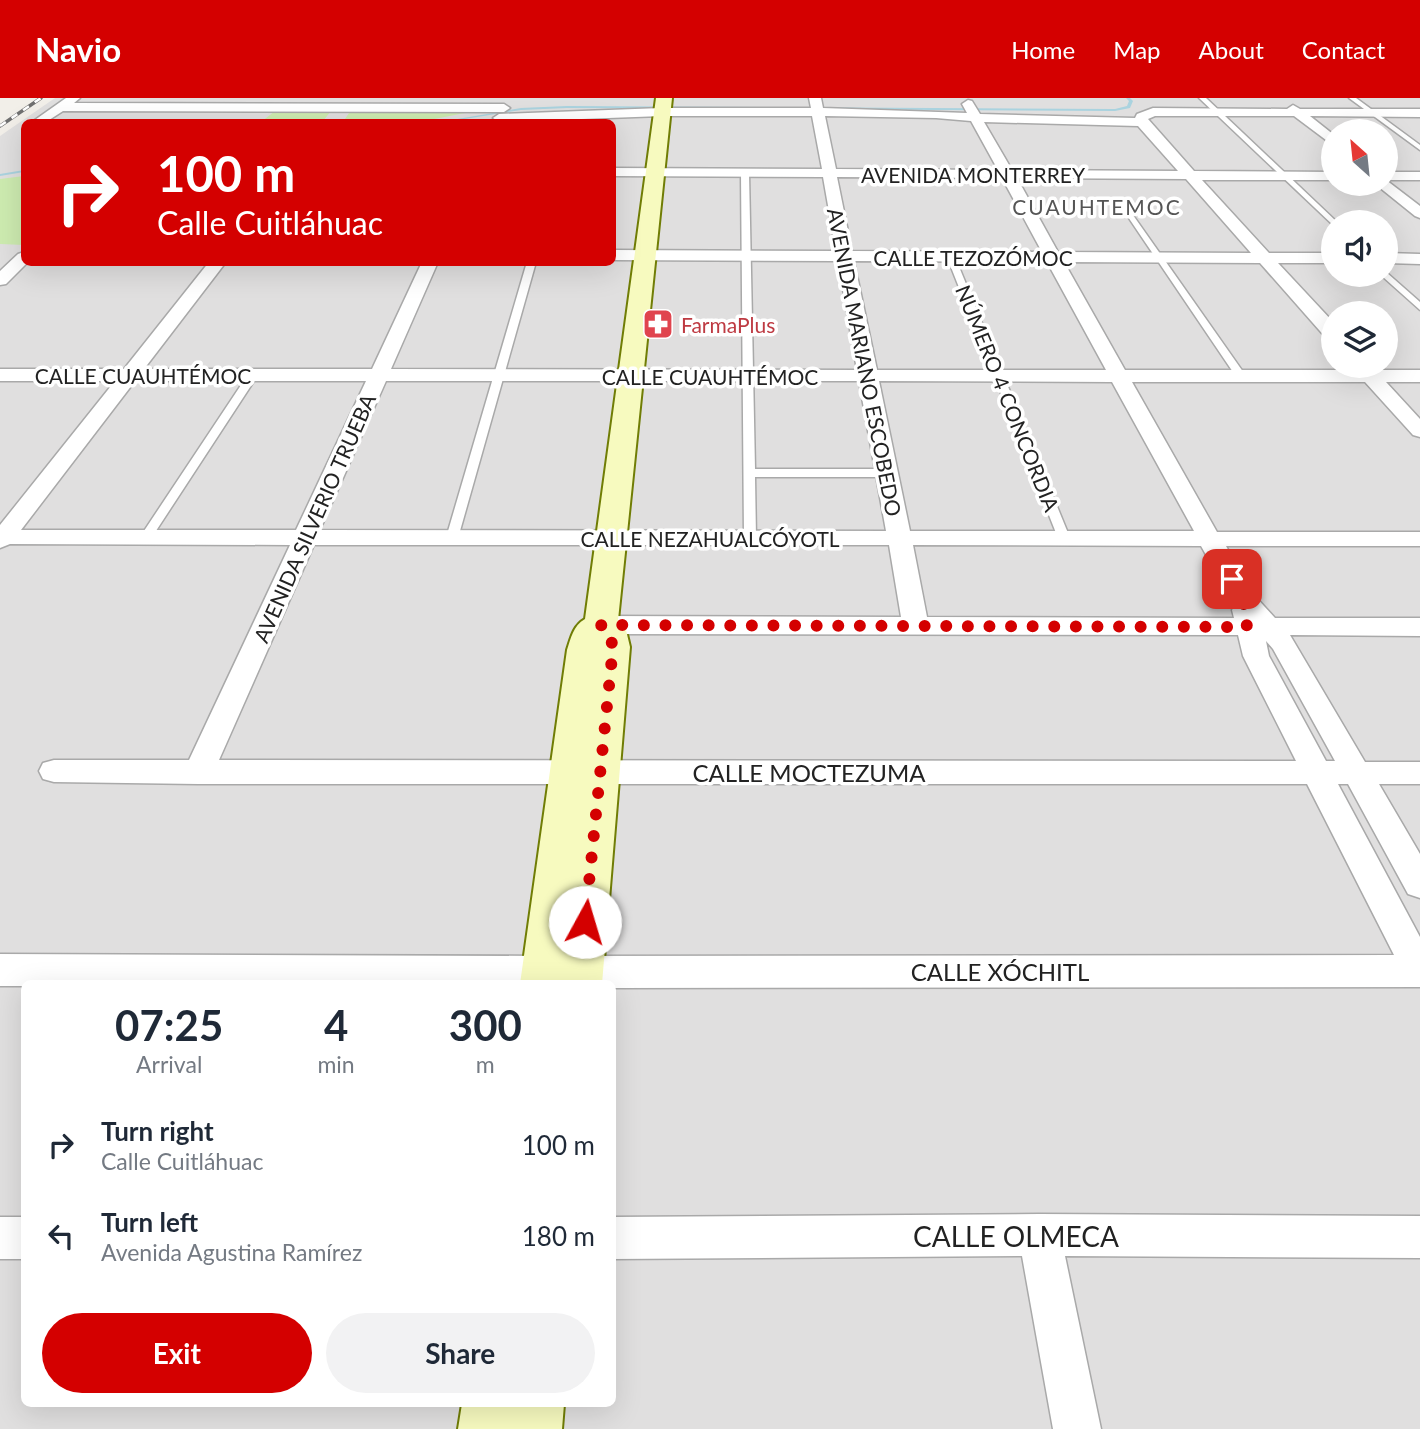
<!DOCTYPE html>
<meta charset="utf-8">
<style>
:root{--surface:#fff;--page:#f2f2f3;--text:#1f2937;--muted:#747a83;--accent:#d40000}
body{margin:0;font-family:Lato,sans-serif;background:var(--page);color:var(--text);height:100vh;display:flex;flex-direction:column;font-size:26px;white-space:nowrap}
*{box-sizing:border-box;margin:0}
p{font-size:23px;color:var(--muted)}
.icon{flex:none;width:38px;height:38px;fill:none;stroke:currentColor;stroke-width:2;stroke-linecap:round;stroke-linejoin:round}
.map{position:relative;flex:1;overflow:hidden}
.panel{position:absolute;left:21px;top:882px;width:595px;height:427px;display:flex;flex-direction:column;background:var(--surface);border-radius:10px;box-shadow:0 7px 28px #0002}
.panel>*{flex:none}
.guide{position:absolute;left:21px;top:21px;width:595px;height:147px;border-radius:10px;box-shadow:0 7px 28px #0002;background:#d40000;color:#fff;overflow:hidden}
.needle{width:46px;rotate:333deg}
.tools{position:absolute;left:1321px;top:21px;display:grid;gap:14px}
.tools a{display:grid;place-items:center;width:77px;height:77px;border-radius:50%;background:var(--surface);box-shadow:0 7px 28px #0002;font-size:35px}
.pin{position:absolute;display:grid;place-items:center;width:60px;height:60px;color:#fff;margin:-30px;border-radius:14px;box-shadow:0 4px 10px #0006}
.me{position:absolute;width:77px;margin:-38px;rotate:6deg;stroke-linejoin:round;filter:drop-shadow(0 0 5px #0008)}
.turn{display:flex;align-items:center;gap:24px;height:147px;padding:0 21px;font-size:32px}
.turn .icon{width:91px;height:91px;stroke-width:2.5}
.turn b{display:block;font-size:49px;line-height:60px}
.eta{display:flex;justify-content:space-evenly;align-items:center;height:119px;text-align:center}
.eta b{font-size:42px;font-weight:700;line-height:49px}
.cta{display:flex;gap:14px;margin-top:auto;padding:14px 21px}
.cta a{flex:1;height:80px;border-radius:42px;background:var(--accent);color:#fff;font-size:28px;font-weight:700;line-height:80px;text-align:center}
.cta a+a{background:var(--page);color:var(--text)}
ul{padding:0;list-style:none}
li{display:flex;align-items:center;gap:21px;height:91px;padding:0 21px}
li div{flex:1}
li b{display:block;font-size:26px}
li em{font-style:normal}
header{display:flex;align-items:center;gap:42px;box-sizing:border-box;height:98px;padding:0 35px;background:var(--accent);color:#fff}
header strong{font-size:33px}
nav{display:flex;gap:38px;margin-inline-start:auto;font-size:24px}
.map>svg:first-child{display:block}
</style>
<header>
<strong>Navio</strong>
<nav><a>Home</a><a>Map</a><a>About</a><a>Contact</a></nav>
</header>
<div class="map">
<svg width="1420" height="1331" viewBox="0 0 1420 1331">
<rect width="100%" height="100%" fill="#f2efe9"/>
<path fill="#e0dfdf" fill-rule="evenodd" d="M55,0h1365v1331h-1420v-1293zM24,24h588v140h-588zM1334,33h52v53h-52zM1334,124h52v53h-52zM1334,215h52v53h-52zM24,886h588v420h-588z"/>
<path fill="#cdebb0" d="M332,12l-10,12h-61l14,-11z
M351,12l114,3 -46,9h-76z
M24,78v69l-24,-1v-65z"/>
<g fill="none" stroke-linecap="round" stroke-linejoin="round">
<path fill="#aad3df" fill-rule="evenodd" d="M1126,0h4l3,3 -3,7 -15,3 -548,-3 -46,2 -75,12h-6l81,-14 46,-2 548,3 12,-3 2,-5z
M24,72v2l-24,4v-2z"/>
<g stroke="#a9a9a9" stroke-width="3">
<path id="lane" d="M1199,0h7l131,124h-3v4z
M1349,0h7l64,47v5z
M745,73l4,2 6,296h132l6,4 -6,4h-132l1,61 -6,4 -6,-4 -3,-365z
M1122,110h6l118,168 -1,2h-8z
M951,156l4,3 115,281 -2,3h-8l-2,-3 -111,-281z
M527,164h9l-78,276 -2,3h-8l-2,-3z
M1386,174l34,30v8l-37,-33 -1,-2h4z
M249,275l9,2 -108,165h-8l-2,-3z"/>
</g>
<g stroke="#a9a9a9" stroke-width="3">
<path id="street" d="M66,0h14l-6,5 430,1 6,4 -6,4 -441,-1 -17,11h-14z
M809,0h12l2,10 144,5 -5,-9 6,-4 4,1 8,13 155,4 2,-4 16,-6 134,1 6,-4 7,4h120v8l-110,-1 24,19v11l-40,-30h-139l-7,3 46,52 140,1v8h-132l67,73h65v10h-56l56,60v17l-7,-1 -67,-76 -196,-1 61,108h229l-2,-4h19l4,4h45v12h-34l34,37v18l-7,-2 -48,-53h-233l85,150h203v14h-194l27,48 22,24h145v18l-130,-1 75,127h55v22h-41l41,70v44l-12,-4 -60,-110h-10l82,153v50l-808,1v-4h-44l-6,-12 6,-11 12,-5 814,-1 -87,-171h-1109l-144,-2 -11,-3 -4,-8 4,-8 11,-3h135l101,-215 -280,-1 -10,4v-23l115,-144h-115v-12h124l85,-107h17l-82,107h228l50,-107h16l-47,107 466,1 -19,-109 -226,-1v-10l224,1 -13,-74 -211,-1v-8l210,1 -10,-53h-150l-163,6 -6,-4 6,-4 163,-6h149zM825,18l111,2 35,3 27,49 -162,-1zM984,24l154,4 40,45 -166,-1zM837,79l165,1 40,74 -190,-1zM1017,80l169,1 65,74 -193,-1zM854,163l193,1 59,108h-229zM135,283h231l-70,149h-275zM386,283h473l27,150 -566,-1zM879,283l233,1 82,149h-284zM314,447h575l12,72 -300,-1 -9,3 -4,6 4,6 9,3 637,1 5,21 53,105 -1077,-1zM913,447l288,1 34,60 -3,4 2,8 -307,-1zM1266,543l7,8 62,112h-9l-57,-105z
M1386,74h34v8h-34l34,26v12l-5,-2 -36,-29 -2,-3h9z
M24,154v10h4l-22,22 -6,1v-14l18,-17z
M1386,155l34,1v10l-34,-1z
M0,856l544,2 12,5 6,11 -6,12h-532v2h-24z
M1039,1116l381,2v42l-355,-2 36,173h-48l-31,-173 -410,3v-42z
M0,1119h24v42h-24z"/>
</g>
<g stroke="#707d05" stroke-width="4">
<path id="secondary" d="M656,0h16l-54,522 8,10 4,17 -28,337h-82l47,-334c4,-12 6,-24 18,-31z
M462,1306h102l-2,25h-104z"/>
</g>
<use href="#lane" fill="#fff" fill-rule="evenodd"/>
<use href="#street" fill="#fff" fill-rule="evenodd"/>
<use href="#secondary" fill="#f7fabf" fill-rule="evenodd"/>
<g stroke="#707070" stroke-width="3.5">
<path id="rail" d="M0,28l41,-28"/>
</g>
<use href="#rail" stroke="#fff" stroke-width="2.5" stroke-dasharray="7" stroke-linecap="butt"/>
</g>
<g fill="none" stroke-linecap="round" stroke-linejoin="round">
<path stroke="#d40000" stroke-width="12" stroke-dasharray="0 21.6" d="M585,824l28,-275 -5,-17 -7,-5 646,2 -4,-28 -11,-20"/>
</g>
<defs>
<g id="pharmacy-square" transform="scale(1.575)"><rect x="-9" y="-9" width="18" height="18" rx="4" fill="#e0444e" stroke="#fff"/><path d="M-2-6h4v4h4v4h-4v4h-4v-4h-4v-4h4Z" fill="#fff"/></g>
</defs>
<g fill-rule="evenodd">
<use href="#pharmacy-square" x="658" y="226"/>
</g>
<g text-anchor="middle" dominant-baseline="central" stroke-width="7" stroke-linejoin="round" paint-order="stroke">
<g font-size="21" fill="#222" stroke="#fff">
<text x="973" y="76">AVENIDA MONTERREY</text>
<text x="973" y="159">CALLE TEZOZÓMOC</text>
<text transform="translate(865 264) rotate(79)">AVENIDA MARIANO ESCOBEDO</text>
<text x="143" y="277">CALLE CUAUHTÉMOC</text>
<text x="710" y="278">CALLE CUAUHTÉMOC</text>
<text transform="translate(1008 300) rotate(68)">NÚMERO 4 CONCORDIA</text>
<text transform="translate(314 420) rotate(-66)">AVENIDA SILVERIO TRUEBA</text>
<text x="710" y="440">CALLE NEZAHUALCÓYOTL</text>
</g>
<g font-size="21" letter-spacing="2" fill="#555" stroke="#fff">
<text x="1097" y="108">CUAUHTEMOC</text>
</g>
<g font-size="21" fill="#be3a42" stroke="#fff" text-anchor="start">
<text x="681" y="226">FarmaPlus</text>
</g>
<g font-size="24" fill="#222" stroke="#fff">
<text x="809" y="674">CALLE MOCTEZUMA</text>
<text x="1000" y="873">CALLE XÓCHITL</text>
</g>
<g font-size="28" fill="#222" stroke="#fff">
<text x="1016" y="1138">CALLE OLMECA</text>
</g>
</g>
</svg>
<div class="tools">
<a><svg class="needle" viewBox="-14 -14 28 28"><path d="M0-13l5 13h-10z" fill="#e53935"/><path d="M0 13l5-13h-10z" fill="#747a83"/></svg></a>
<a><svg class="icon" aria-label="sound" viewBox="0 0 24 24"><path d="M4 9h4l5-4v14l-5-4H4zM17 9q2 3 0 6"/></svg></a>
<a><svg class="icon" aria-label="layers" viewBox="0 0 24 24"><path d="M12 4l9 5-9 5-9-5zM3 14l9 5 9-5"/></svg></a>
</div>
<div class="pin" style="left:1232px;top:481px;background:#d93025"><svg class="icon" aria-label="arrive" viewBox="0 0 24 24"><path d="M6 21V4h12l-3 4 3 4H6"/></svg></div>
<svg class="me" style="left:585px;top:824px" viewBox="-20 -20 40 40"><circle r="19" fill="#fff"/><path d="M0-13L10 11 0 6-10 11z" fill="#d40000"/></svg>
<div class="guide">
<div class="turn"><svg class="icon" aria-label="right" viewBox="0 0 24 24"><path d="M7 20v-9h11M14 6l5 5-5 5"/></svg><div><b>100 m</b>Calle Cuitláhuac</div></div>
</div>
<section class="panel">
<div class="eta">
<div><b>07:25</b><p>Arrival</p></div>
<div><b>4</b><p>min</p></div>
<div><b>300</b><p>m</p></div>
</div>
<ul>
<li><svg class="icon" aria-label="right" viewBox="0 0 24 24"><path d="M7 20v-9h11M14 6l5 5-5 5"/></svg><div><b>Turn right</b><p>Calle Cuitláhuac</p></div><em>100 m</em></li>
<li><svg class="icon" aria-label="left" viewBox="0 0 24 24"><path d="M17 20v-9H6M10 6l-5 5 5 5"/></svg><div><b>Turn left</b><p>Avenida Agustina Ramírez</p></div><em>180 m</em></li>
</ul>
<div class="cta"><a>Exit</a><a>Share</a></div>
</section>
</div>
